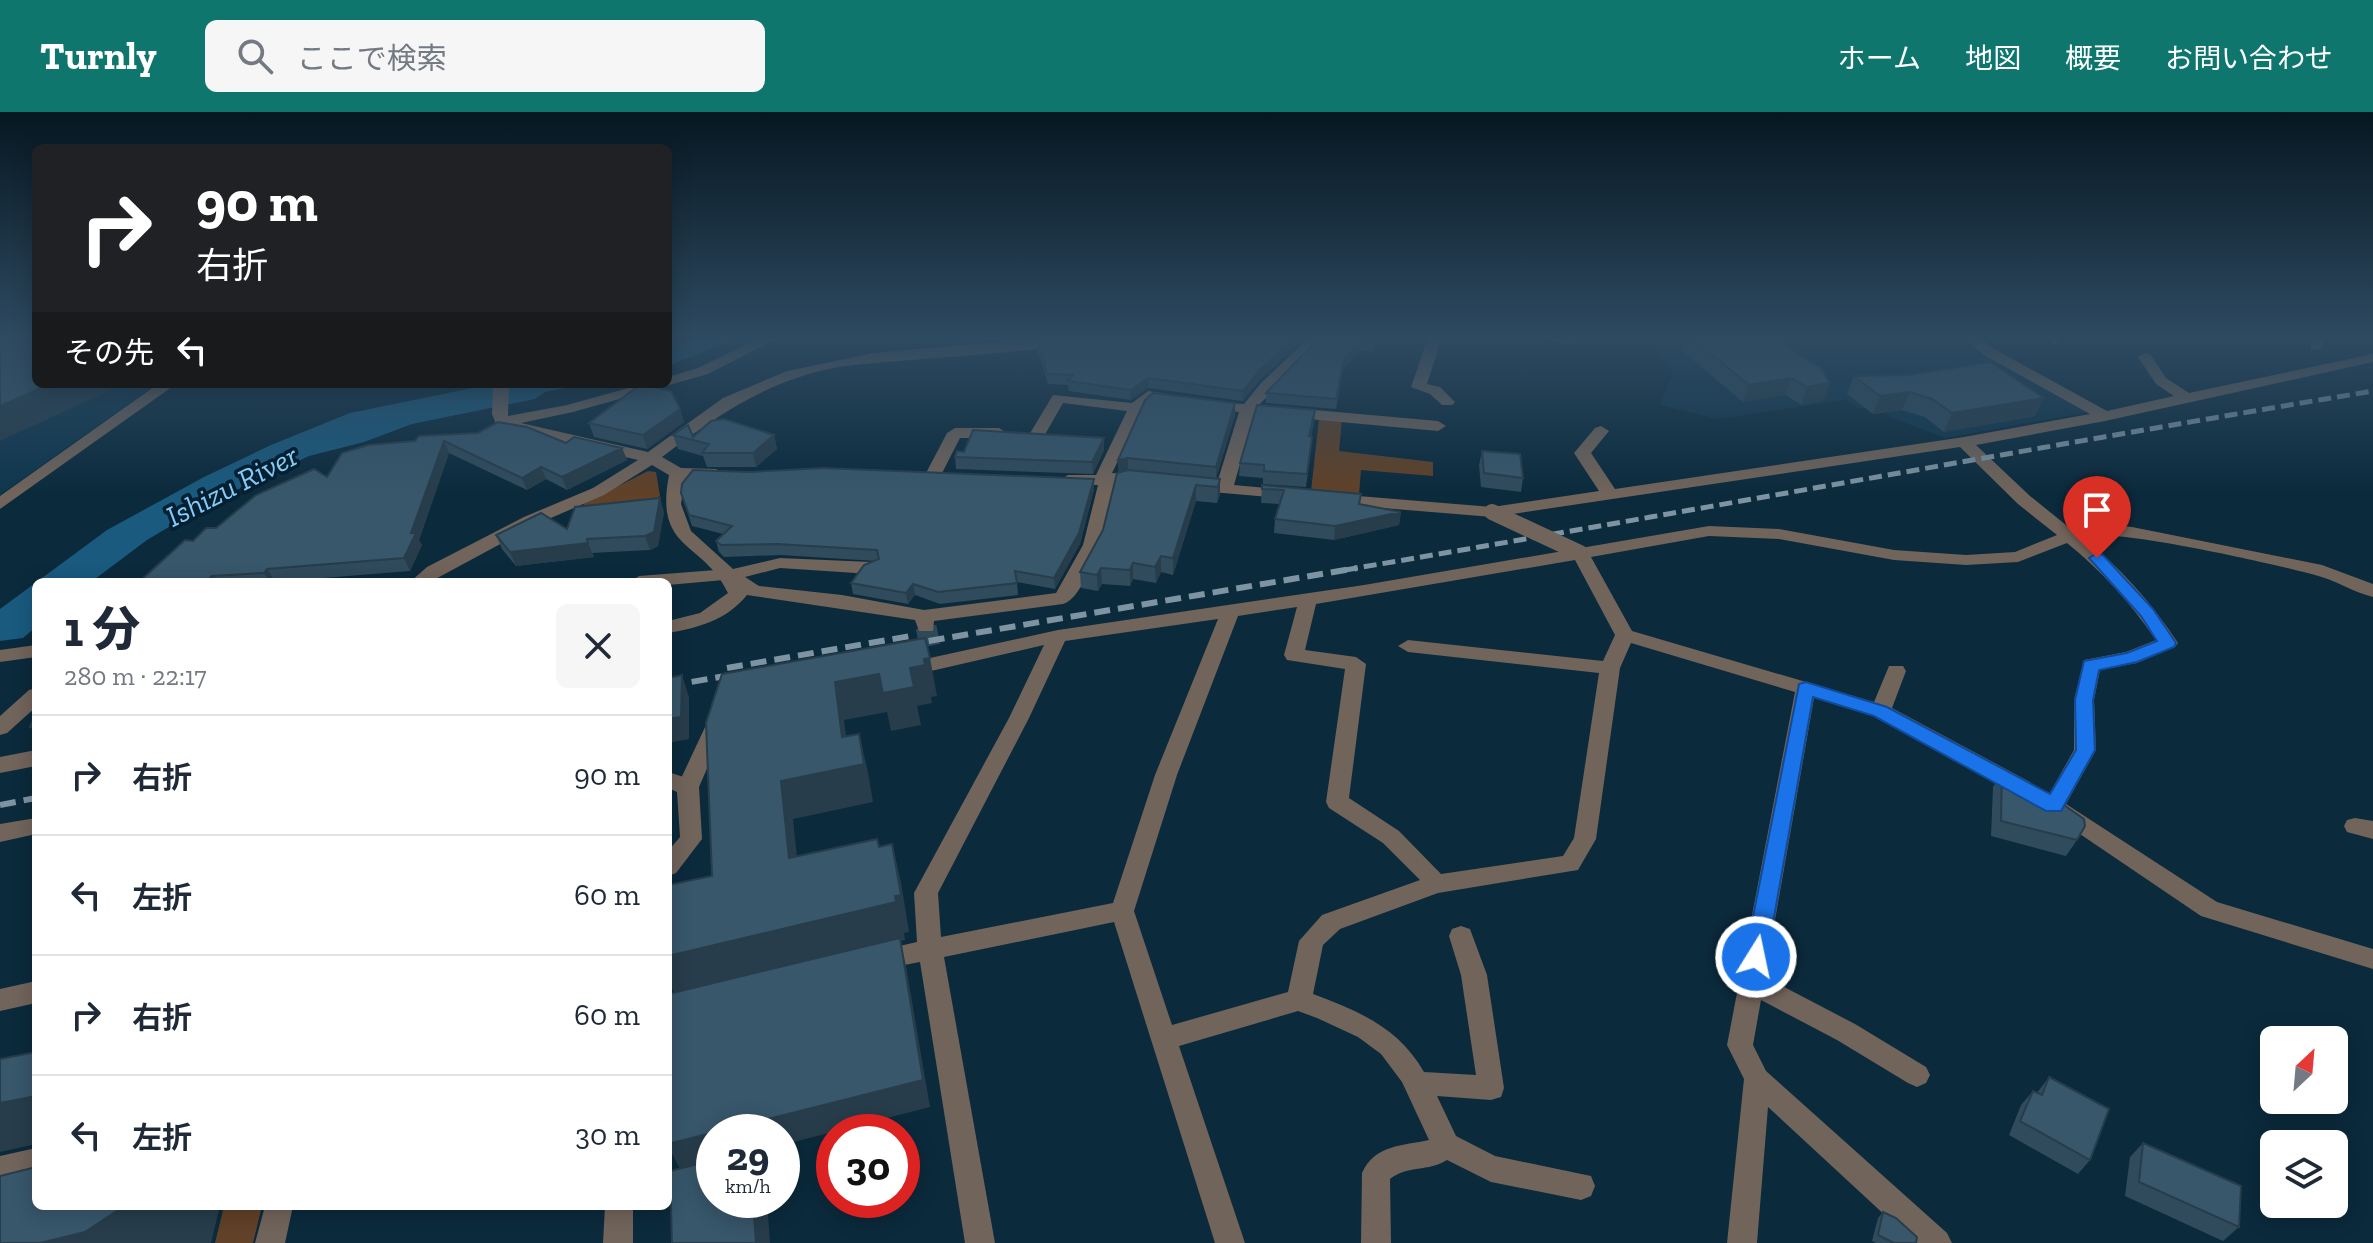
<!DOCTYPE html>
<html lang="ja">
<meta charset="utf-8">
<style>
:root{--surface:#fff;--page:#f6f6f7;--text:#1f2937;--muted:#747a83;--line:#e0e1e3;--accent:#0f766e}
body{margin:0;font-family:"Zilla Slab","Noto Sans JP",serif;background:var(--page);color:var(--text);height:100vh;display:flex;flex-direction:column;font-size:30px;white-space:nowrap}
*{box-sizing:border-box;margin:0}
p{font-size:26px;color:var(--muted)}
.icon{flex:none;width:44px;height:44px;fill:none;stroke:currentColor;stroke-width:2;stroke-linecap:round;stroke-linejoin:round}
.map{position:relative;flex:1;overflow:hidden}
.side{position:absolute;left:32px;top:466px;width:640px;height:632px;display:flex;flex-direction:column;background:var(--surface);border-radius:12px;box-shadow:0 4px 20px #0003}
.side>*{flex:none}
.banner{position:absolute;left:32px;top:32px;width:640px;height:244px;border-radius:12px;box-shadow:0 4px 20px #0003;background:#202124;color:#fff;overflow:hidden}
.needle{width:52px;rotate:26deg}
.controls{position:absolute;left:2260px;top:914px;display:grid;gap:16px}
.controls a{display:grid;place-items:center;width:88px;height:88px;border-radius:12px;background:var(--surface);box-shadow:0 4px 20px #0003;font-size:40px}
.speed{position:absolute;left:696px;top:1002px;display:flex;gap:16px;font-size:40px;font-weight:700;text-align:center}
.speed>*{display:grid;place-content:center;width:104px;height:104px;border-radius:50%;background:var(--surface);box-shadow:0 4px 20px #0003;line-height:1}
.speed small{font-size:20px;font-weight:400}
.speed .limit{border:12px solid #d22;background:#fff;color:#111}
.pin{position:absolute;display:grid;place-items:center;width:68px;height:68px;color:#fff;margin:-82px -34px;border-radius:50% 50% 50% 0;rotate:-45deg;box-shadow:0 0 8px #0007}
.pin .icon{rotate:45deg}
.me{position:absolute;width:88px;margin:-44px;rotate:10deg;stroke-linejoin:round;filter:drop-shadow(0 0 6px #0008)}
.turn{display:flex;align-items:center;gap:28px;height:168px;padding:0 32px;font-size:36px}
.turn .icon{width:104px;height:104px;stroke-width:2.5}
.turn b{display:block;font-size:56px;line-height:68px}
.then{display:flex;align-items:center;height:76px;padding:0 32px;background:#0003;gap:16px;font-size:30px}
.round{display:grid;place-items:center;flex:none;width:84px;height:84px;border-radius:12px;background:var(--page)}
.head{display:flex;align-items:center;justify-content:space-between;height:136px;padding:0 32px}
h1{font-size:48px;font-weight:800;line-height:60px}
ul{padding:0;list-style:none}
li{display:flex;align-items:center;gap:24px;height:120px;padding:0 32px;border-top:2px solid var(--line)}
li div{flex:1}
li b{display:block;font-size:30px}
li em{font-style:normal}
header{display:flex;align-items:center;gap:48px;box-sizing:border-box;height:112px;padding:0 40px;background:var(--accent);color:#fff}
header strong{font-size:38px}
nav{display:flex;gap:44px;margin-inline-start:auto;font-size:28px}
.search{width:560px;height:72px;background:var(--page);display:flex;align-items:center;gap:20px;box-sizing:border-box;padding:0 28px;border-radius:12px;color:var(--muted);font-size:30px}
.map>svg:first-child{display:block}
</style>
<header>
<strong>Turnly</strong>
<div class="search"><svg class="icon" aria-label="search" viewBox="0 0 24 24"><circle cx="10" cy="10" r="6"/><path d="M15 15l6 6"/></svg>ここで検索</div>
<nav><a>ホーム</a><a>地図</a><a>概要</a><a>お問い合わせ</a></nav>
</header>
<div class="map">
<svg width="2373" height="1131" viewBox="0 0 2373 1131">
<rect width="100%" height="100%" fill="#0b2a3c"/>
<path fill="#0e364d" d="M0,225l36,47h120l-156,111z
M1683,225h282l123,75 -143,26 -55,-21 -15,-11 -16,3 -14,-9 -127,19 -58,-14 13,-32 -22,-34 35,1z"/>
<path fill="#614127" d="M1319,307l23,1 -3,31 94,11v14l-72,-6 -2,25 -48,-4z
M648,359l8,1 4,24 -6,5 -68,5 -3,-2z
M224,1094h38l-9,37h-38z"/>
<path fill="#195a7e" d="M683,225h58l-73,29v-24z
M492,272h93l-40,8 -10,7 -123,25 -48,18 -55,14 -98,46 -64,38 -56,42h-55v45l-13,11 -23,3v-32l107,-79 97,-53 67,-32 79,-32z"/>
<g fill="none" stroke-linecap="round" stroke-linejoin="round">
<path stroke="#2c4859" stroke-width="21" stroke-dasharray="21 10" stroke-linecap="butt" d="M926,515l4,19"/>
<path fill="#71645b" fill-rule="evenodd" d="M762,225h18l-72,37 -135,38 -52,11 127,29 75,-54 64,-27 87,-18 181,-16h37c-20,16 -215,22 -259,31 -68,14 -117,48 -171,89l19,11 35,1 8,5 -8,5 -31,-1 -4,26 10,27 42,38 47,-11 91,4 9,6 -9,6 -91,-6 -35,9 14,9 83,9 82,15 132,-17 27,-48 15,-60h-30l-8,-5 8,-5h28l31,-64 -64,-8 -20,35h-12l-2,-3 24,-40 79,8 16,-12 27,4 8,5 -8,5 -23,-4 -9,9 -31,63 27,2 8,5 -8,5h-24c-6,25 -26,112 -52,119l-129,17 -1,10h-14l-4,-11 -168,-25c-20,25 -49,33 -79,38v-12l32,-8 28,-20c-25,-53 -74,-41 -59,-118l-17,-10 -48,30 -67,29 -107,58h-20l17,-15 97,-50 69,-29 45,-28 -124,-29 -18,-7 -4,-10 1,-30h16l-1,32 59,-11 76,-21h25v-7l30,-9z
M1310,225h15l-66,68 179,16 8,5 -8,5 -184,-17 -20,71 53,5 8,5 -2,4 -104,-9 -2,-4 8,-5 22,2 22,-71 -34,-4v-6l39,2 17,-21z
M1428,225h14l-15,47 13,3 15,15 -3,3h-10l-12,-11 -19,-7z
M1539,225h30l6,4 -7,4z
M1964,225h16l14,12 113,62 67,-15 -18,-12 -18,-27 7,-4 5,1 16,24 23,15 184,-39v8l-268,59 -129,24 54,51 41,33 18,-6 43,4 190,38 51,19v13c-20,-5 -38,-17 -58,-22 -37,-10 -207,-49 -233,-38 37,29 70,66 96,106l-3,4 -38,16 -37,7 -6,30 2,50 -30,54 151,98 156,47v20l-172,-53 -155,-105 -3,-6 31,-55v-50l10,-40 42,-8 30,-12c-25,-36 -54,-69 -89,-97l-49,19 -52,3 -72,-5 -115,-21 -70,-3 -118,21 41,74 242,71 15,-36h14l3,5 -14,37 138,74 3,6 -3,6h-16l-140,-78 -60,-18 -49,279 90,47 71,43 4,8 -4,8 -9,4 -9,-4 -71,-43 -76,-40 -8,45 13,26 181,162 5,10h-37l-147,-136 -11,136h-30l17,-164 -17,-34 68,-353 -164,-49 -11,25 -24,171 -18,31 -140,23 -98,36 -17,16 -10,49c46,17 86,34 111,78l52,3 -15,-100 -12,-39 3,-7 9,-3 9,3 17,46 17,113 -3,9 -10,3 -54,-4 19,40 39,20 96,20 4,10 -4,10 -10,4 -90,-18 -44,-22c-19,12 -39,5 -57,19l1,64h-30l1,-70c13,-29 41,-27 67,-33l-27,-58 -21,-28 -23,-17 -41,-19 -19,-7 -119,35 66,197h-30l-101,-321 -170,35 51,286h-30l-45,-281 -42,8 -9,-3 -3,-7 3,-7 48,-11 -3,-49 95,-175 35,-73 -139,32 -7,-2 -3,-5 3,-5 160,-35 306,-45 345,-59 70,3 115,21 72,5 49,-3 42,-17 -39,-31 -58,-57 -468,70 -158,-13 -8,-5 8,-5 158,13 107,-16 -25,-38 21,-25 6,-2 8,5 -18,22 24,36 349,-52 126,-23 -106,-59zM1575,448l40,75 -12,26 -195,-21 -10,6 10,6 191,21 -25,165 -11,18 -122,18 -42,-43 -50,-33 17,-134 -10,-7 -51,-7 11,-46zM1297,495l-13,48 3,5 58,9 -19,133 3,6 54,35 37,37 -98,35 -23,26 -11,51 -116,33 -38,-114 43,-136 61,-159zM1218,507l-63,156 -42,128 -172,34 -3,-44 91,-175 36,-77z
M2044,225h14l3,4 -7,4z
M2311,225h14l-4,12h-10z
M158,272h18l-176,125v-13z
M955,316h44l8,5 -8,5h-39l-20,39h-12l-2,-4 21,-40z
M36,576v19l-29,26 -7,2v-19l29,-26z
M716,606l7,2 3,5 -27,62 -3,6h-16l-3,-6 29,-62 3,-5z
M36,638v16l-36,7v-16z
M36,706v16l-36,8v-18z
M2355,706l18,3v18l-26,-7 -3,-6 3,-6z
M36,869v22l-36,8v-22z
M36,1036v26l-36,8v-26z
M265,1094h28l-8,37h-30z"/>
<path fill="#71645b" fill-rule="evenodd" d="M729,457l9,6 -3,4 -67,6v-3h-38l9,-6z
M36,533v12l-36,5v-12z
M668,660l28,9 3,6 3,52 -26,34 -8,3v-25l12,-14 -3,-45 -9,-4z
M605,1094h28v37h-30z"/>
<path stroke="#7e94a2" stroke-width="5" stroke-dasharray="13 6" stroke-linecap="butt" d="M1345,458c343,-58 685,-122 1028,-179"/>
<path stroke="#7e94a2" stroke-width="6" stroke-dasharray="16 8" stroke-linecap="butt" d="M905,533l452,-77
M727,556l189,-33
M668,574l75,-13
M0,693l36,-7"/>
<path stroke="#71645b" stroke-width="16" d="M1492,400l88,41"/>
</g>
<path fill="#304b5c" d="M1320,225h64l-11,15 -12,-2 -18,18 -7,41 -70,-6v-10z
M1682,225h101l9,13 38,33 -6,17 -23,5 -15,-10 -43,7 -62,-52 1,-4 -2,-2z
M1038,230l221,39 -16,20 -95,-13 -17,12 -62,-9 -1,-6 -20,-1 -10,-32z
M1854,264l181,40 -91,16 -19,-15 -23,-7 -29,4 -26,-20z
M680,297l4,13 -37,27 -53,-12 -5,-14z
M1235,303l-19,64 4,16 -3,8 -21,-2 -23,74 -12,-3 -5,11 -23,-4 -3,7 -28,-2 -4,7 -17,-3 -1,-16 23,-42 25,-60 -10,2v-12z
M1314,311l-3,14v13l-5,37 -43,-3v-6l-24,-2 1,-13z
M673,323l20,2 81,-2 3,14 -21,18h-49l-4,-11 -25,-7z
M1104,326v12l-11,24 -137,-5 -1,-12 9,-5z
M415,329l151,2 56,5 5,12 -60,30 -21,-11 -19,11 -78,-37 -30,87 3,5 -12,26 -136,11h-135l54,-41 23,-13 111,-51z
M1482,339l41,27 -2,14 -40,-5 -2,-22z
M1094,367v11l-14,54 -25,45 -38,-7 1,13 -78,9 -25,-9 -7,9 -55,-10 -2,-11 25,-22 -96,-6 -56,2 -5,-5 -3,-11 7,-7 -31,-8 -11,-33z
M1262,373l139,27 -2,13 -65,15 -60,-7 1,-14 5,-15 -19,-1z
M664,400l-6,34 -8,4 -58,3 2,4 -78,9 -14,-17 -6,-14 71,-6z
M2002,660l75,68 -11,16 -75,-20 2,-49z
M2049,965l41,83 -12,14 -69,-39 12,-30 12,-14 4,2z
M2143,1031l96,84 -16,14 -98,-45 5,-39z
M1883,1100l33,31h-40l-4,-2 6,-23z"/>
<path fill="#273d4b" d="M1296,225h10l-47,44 -16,20v-10l16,-20z
M1378,225h6l-11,15 1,-10z
M1362,228l-1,10 -18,18 -7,41 8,-51z
M1148,266v10l-17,12v-10z
M1791,266l-5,17 -43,7 6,-17z
M1830,271l-6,17 -23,5 6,-18z
M50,272h74l-124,57v-35z
M1910,280l-8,18 -29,4 7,-18z
M2044,286l-9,18 -91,16 8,-19z
M1235,291v12l-19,64v-12z
M680,297l4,13 -37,27 -4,-14z
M1315,298l-1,13 -6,26 1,-13z
M774,323l3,14 -21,18 -3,-14z
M1104,326v12l-11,24 -1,-12z
M444,329l5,12 -30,87 3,5 -12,26 -6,-13 7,-25z
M622,336l5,12 -60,30 -5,-13z
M1128,346v12l-10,2v-12z
M541,355l5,12 -19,11 -5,-12z
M1094,367v11l-14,54 -25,45 -1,-11z
M1220,367v16l-3,8 1,-16z
M1196,373v16l-23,74v-17z
M660,386l4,14 -6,34 -8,4 -5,-14z
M1401,400l-2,13 -65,15 1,-14z
M588,431l6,14 -78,9 -6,-14z
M1161,444v16l-5,11 -1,-16z
M1133,451v16l-3,7v-16z
M1101,456l1,16 -4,7 -1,-16z
M267,457l8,12 -1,1h-4l-6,-9z
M212,464l4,6h-10z
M913,472l2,11 -7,9 -2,-11z
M930,546l7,38 -6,1 1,6 -15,3 4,19 -30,6 -4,-19 -43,8 6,47 9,-33 9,38 5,30 -80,17 8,77 -12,-38 -8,-77 61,-44 -7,-55z
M682,563l7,22v42l-21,4v-24z
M36,614v8l-6,-7z
M892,732l9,38 8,50 -5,1 1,7 -5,1 6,25 24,141 -148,38v-13h-67l-40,-136 -7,-16v-24z
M36,984v48l-36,8v-49z
M714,1020v31l-33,8 -13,-25v-2z
M753,1088h14l3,43h-14z
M124,1094h96l-9,37h-171z"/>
<path fill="#38576b" stroke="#273d4b" stroke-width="2" d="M0,225h36v47h14l-50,22z
M1077,225h219l-37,34 -16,20 -95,-13 -17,12 -63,-9 5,-6 -26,-1 -9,-32 29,-2z
M1320,225h58l-4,5 -12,-2 -18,18 -8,41 -70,-6z
M1691,225h92l4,3 5,10 29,18 9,15 -23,4 -16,-9 -42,7z
M1990,250l54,36 -92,15 -20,-14 -22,-7 -30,4 -26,-20 54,-1z
M641,272l30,7 9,18 -37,26 -54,-12z
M1153,281l82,10 -19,64 -88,-9 -10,2 27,-60z
M1257,293l58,5 -6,26 3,1 -5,37 -43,-3v-6l-24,-2z
M724,307l50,16 -21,18h-51l7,-9 -36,-9 15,-10 5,12 18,-16z
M498,310l29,5 39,16 8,-6 48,11 -60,29 -21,-10 -19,11 -78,-37 -33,92h5l-12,25 -137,11 -3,4 -52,3 -6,6h-67l46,-42 8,1 13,-13h10l40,-33 58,-26 13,8 15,-24 26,-8 47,-4 4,-5 59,-3z
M973,318l131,8 -12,24 -137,-5 2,-6 7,1z
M1482,339l38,3 3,24 -39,-5z
M823,356l271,11 -15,54 -25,45 -39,-7 2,12 -79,9 -25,-8 -7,9 -55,-10 13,-18 15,-6 -2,-9 -100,-6 -56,1 -5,-4 16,-15 -43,-11 -8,-22 1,-9 11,-14 57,2z
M1128,358l92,9 -2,8 -22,-2 -23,73 -12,-2 -6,11 -22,-4 -3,7 -29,-2 -4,7 -17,-3 23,-42 14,-57z
M1262,373l99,9 -2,10 42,8 -66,14 -60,-7 9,-29 -22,-1z
M660,386l-6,34 -9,4 -58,3 1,4 -78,9 -14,-17 45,-22 26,16 8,-22z
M925,526l5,20 -6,1 1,6 -15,3 4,19 -31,6 -4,-19 -44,8 7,55 17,-3 5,30 -83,17 8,77 88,-19 2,8 13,-3 9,51 -6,1 1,6 -228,54v-71l44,-9 -6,-153 16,-49z
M682,563l-1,42 -13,2v-41z
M36,602v12l-6,1z
M2002,660l52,26 30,21 1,7 -8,14 -76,-19z
M900,826l23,142 -255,64v-150z
M36,940v44l-36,7v-44z
M2049,965l60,32 -19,51 -70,-39 13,-30 9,4z
M2143,1031l98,43 -2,41 -100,-45z
M714,1048v40h39l3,43h-84l-2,-72z
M36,1055v39h88l-39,26 -45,11h-40v-67z
M1883,1100l13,6 21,19 -1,6h-22l-16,-8z"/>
<linearGradient id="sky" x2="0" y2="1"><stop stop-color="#061721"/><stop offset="0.59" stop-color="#2e4a61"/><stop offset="1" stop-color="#2e4a61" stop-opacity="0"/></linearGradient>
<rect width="2373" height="383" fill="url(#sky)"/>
<path fill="#1a73e8" stroke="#114b97" stroke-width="2" d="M2097,441l6,2 50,54 23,34 -2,4 -37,15 -38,8 -6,30 2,50 -34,61h-15l-172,-95 -61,-19 -46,260 -3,6 -8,3 -8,-3 -3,-6 54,-273 7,-2 81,25 163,87 26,-44 -1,-50 9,-39 43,-8 30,-12 -16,-25 -52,-58z"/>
<g text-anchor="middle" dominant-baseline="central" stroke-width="7" stroke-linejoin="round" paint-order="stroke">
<g font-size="30" font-style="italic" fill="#86caf6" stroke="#022032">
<text transform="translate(232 374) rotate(-27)">Ishizu River</text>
</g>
</g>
</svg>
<div class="controls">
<a><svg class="needle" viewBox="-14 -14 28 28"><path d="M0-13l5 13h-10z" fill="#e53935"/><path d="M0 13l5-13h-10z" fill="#747a83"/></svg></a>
<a><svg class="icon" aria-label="layers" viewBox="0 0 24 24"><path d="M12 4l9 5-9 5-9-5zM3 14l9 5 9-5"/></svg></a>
</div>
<div class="speed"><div>29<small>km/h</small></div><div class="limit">30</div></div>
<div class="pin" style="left:2097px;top:446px;background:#d93025"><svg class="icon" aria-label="arrive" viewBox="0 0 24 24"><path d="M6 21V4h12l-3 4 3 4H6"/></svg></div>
<svg class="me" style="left:1756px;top:845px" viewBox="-20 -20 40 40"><circle r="17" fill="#1a73e8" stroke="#fff" stroke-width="3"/><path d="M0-11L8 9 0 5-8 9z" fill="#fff"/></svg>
<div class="banner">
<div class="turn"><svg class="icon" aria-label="right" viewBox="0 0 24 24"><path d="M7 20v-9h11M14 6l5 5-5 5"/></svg><div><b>90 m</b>右折</div></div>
<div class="then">その先<svg class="icon" aria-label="left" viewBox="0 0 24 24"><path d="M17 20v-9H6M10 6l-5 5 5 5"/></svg></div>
</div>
<section class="side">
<div class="head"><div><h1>1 分</h1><p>280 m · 22:17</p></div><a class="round"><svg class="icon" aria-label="close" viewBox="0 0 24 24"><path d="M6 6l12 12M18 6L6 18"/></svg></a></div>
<ul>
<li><svg class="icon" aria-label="right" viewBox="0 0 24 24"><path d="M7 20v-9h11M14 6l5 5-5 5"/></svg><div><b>右折</b></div><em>90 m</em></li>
<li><svg class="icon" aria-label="left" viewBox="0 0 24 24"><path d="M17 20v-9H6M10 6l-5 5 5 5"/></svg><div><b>左折</b></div><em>60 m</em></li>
<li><svg class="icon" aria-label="right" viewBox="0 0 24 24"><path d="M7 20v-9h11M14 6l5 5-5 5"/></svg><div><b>右折</b></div><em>60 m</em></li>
<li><svg class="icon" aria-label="left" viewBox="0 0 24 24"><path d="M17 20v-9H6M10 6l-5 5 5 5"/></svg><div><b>左折</b></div><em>30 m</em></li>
</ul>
</section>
</div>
